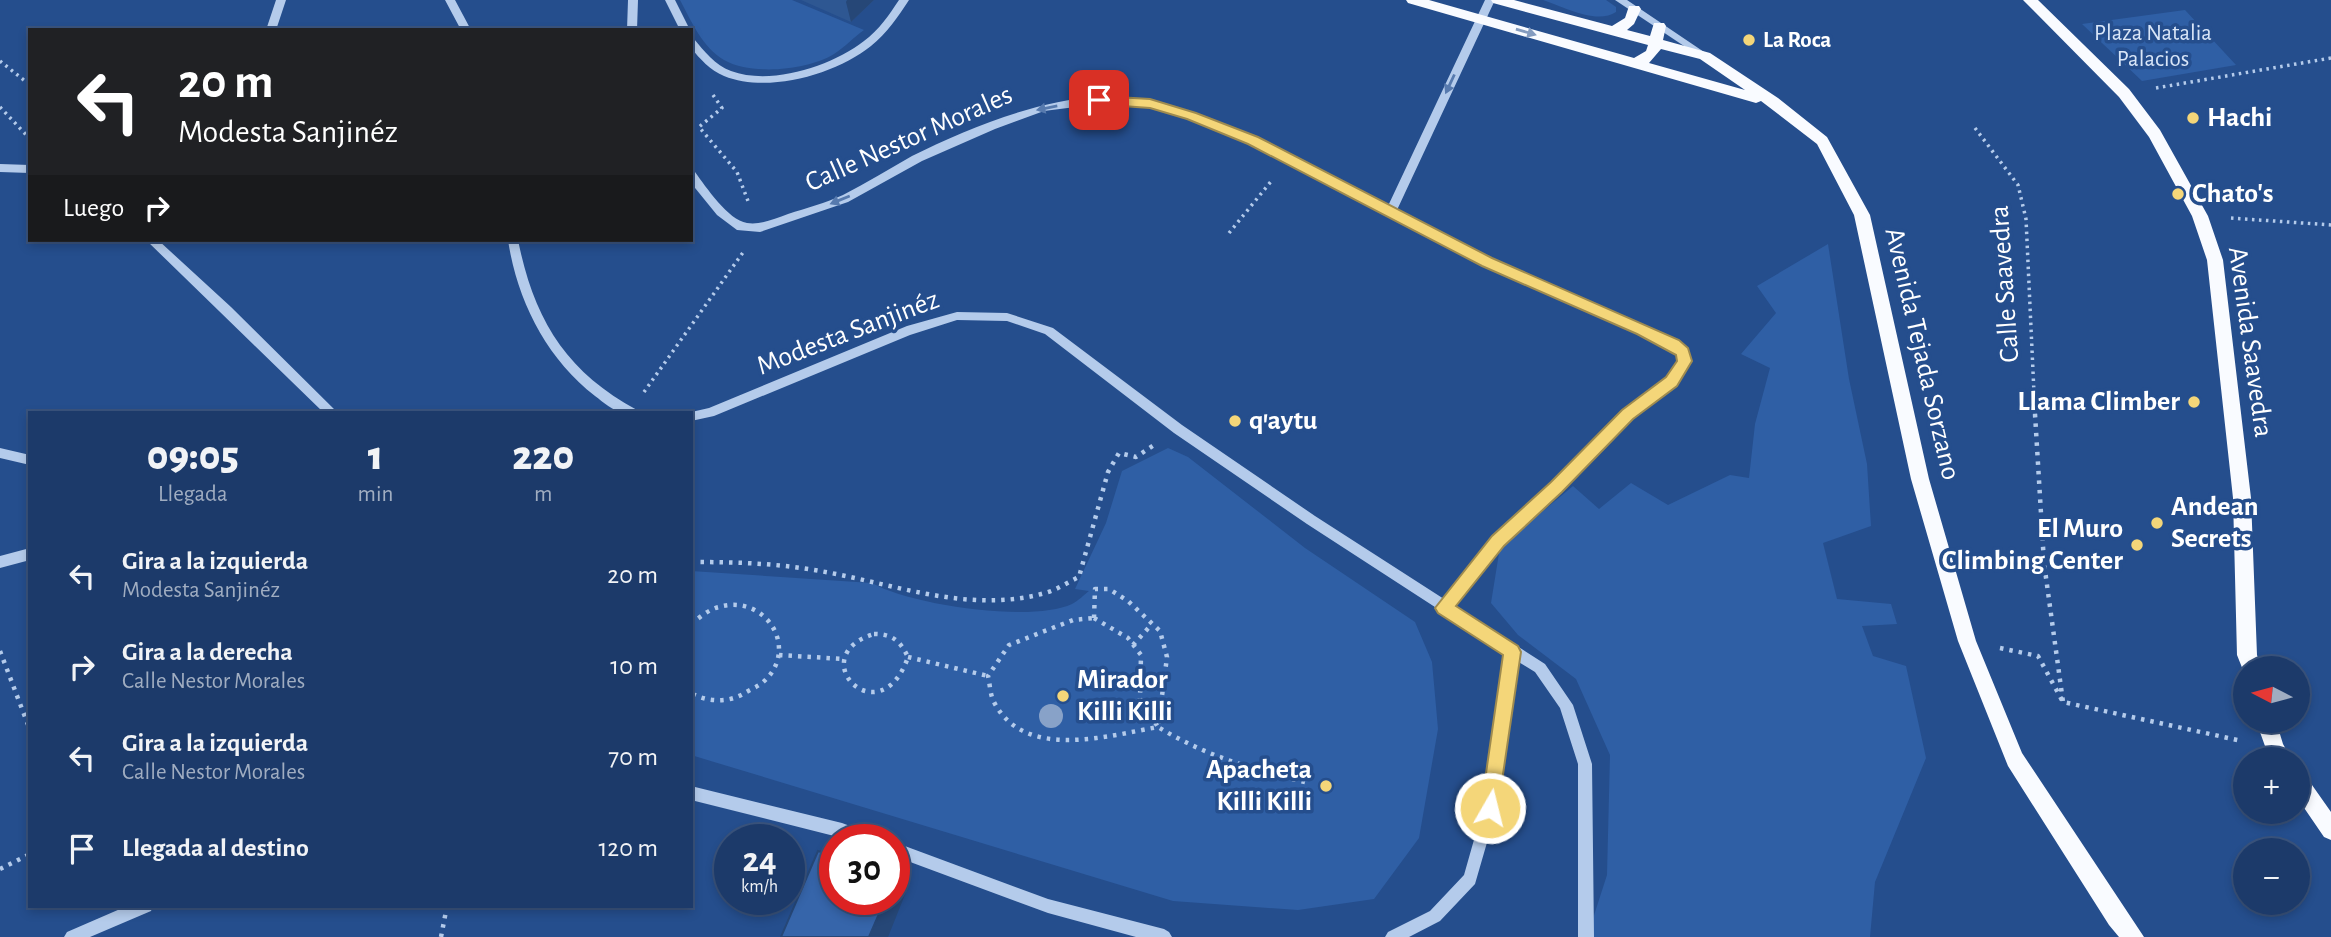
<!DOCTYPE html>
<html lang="es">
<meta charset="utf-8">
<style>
:root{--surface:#1c3a6a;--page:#294572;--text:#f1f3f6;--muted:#a0adc1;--line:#3a547e}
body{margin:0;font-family:"Alegreya Sans",sans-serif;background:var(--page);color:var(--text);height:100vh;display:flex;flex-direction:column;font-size:26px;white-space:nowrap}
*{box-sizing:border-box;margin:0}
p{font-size:23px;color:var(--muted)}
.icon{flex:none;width:38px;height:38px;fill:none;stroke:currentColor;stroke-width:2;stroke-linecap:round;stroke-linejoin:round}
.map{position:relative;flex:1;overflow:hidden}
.details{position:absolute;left:28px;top:411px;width:665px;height:497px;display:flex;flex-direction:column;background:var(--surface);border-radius:0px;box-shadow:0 4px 10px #0003,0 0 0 2px var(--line)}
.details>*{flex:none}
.banner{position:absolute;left:28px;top:28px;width:665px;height:214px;border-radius:0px;box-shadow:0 4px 10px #0003,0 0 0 2px var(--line);background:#202124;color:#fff;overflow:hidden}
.needle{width:46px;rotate:276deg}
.fabs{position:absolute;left:2233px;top:656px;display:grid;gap:14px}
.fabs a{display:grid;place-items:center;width:77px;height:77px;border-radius:50%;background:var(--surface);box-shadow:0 4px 10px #0003,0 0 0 2px var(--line);font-size:35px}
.speed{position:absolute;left:714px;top:824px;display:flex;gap:14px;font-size:35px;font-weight:700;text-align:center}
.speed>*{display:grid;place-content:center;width:91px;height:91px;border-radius:50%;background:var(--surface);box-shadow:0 4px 10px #0003,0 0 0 2px var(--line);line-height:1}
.speed small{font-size:18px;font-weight:400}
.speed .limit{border:10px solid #d22;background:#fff;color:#111}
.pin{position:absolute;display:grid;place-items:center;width:60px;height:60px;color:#fff;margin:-30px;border-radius:14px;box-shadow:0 4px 10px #0006}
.me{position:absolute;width:77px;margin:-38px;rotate:8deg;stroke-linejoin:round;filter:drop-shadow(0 0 5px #0008)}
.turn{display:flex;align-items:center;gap:24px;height:147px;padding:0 35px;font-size:32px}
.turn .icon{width:91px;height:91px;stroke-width:2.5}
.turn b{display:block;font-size:49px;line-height:60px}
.then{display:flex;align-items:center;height:66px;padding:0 35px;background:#0003;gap:14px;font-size:26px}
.eta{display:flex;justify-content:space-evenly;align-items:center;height:119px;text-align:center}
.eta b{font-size:42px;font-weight:800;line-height:49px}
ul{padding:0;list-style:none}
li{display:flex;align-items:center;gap:21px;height:91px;padding:0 35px}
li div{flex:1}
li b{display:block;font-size:26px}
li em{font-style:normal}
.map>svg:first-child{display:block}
</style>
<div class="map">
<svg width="2331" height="937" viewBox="0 0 2331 937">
<rect width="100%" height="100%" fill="#254e8d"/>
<path fill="#2f5fa5" d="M680,0h112l72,30c-10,7 -19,17 -30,24 -26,16 -82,22 -110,6 -21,-12 -33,-39 -44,-60z
M1543,0h63l10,7v5c-19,13 -52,-5 -73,-12z
M2185,10l51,55 -94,16 -60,-57z
M1828,244l21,135 18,85 4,62 -48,17 14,56 54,5 6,20 -35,2 11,30 33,10 20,92 -51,124 -5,55h-283l20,-62 3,-120 -34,-76 -58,-44 -27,-32 9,-56 73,-61 26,23 32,-26 37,22 62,-30 19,3 6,-54 15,-56 -29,-14 35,-41 -19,-27z
M1168,448l20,9 117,91 110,74 17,40 6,67 -19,109 -45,61 -76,11 -125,-9 -482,-146v-184l181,12c38,22 160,40 200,21 6,-3 12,-9 17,-13l-14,-2 31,-66 16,-52z"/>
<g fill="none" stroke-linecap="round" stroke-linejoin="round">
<path stroke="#b4cbeb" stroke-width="3.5" stroke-dasharray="2.5 4.5" stroke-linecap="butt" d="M0,61l30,24
M2156,88l175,-30
M713,95l9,13 -23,19 38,45 11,29
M0,107l30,32
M1975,128l43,57 8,34 9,196
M2231,218l100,7
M1229,233l44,-54
M644,392l100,-141"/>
<path stroke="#b4cbeb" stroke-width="4.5" stroke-dasharray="3.5 6" stroke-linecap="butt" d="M2035,414l9,149 19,139
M691,562c41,0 82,1 123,8 76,12 153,45 231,23 12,-3 23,-11 34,-16l29,-105 11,-19 17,4 18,-12
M1094,618l34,20 13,17 -1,44 18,28c-51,9 -134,34 -164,-25 -4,-7 -4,-18 -6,-26l21,-31 64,-25z
M1094,618l1,-29h14l19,12 32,30 7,26 -9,70c46,28 95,43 147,55
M691,624c8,-6 18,-15 28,-17 48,-14 82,44 43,76 -5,4 -13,7 -19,11 -16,9 -36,8 -52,-1
M874,634c19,0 26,7 34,23 -28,81 -107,-1 -34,-23z
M1133,645l19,-21
M2000,648l38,8 25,46 179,39
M0,651l30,79
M779,655l65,4
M908,657l80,19
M0,869l30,-15
M441,937l6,-31"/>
<path fill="#b4cbeb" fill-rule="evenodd" d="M276,0h10l-10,30h-10z
M445,0h10l16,30h-10z
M628,0h10l-1,30h-10z
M665,0h10l15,30h-10z
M899,0h10c-11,17 -22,33 -38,46 -35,28 -103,48 -147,30 -14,-6 -24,-17 -33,-28v-10l3,1c10,12 21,26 37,32 40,15 101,-5 133,-30 15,-11 25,-26 35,-41z
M1485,0h10l-98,210 94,49 187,82 8,8 5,12 -16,24 -44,32 -70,74 -59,54 -48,60 91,59 28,41 19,59 2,173h-16v-173l-18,-56 -25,-36 -18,-11 -20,147 -22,76 -35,37 -31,16h-24l3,-5 42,-21 34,-36 19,-67 22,-155 -60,-39 -6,-2 -1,-3 -131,-85 -133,-91 -129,-99 -38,-13 -50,-1 -47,15 -196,81 -23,5v-8h-4l22,-5 198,-82 50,-14 50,1 46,15 129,97 133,91 129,83 50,-62 59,-54 70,-72 44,-32 12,-19 -2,-6 -7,-7 -187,-82 -234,-121 -62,-25 -37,-11 -51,-4 -55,7 -49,18 -73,32 -74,41 -88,30 -23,-2 -20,-15 -26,-32v-12l4,1c11,15 33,48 52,51 14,2 27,-4 41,-9 18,-6 38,-11 55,-19 23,-12 46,-26 69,-39 54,-27 125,-56 186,-59 92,-5 209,68 290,109z
M1615,0h12l83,56 -5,3 -3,-1z
M0,164l30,1v8l-30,-1z
M146,240h12l73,67 107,106h-14z
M508,240h10c16,79 47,131 119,170l2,3c-5,0 -12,1 -16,0 -10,-2 -20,-11 -28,-17 -49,-38 -78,-96 -87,-156z
M0,448l30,7v10l-30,-7z
M30,548v12l-30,8v-12z
M691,786l151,37 32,12 2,5h-26l-159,-40z
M894,842l154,57 116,30 5,3 3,5h-36l-88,-24 -154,-57z
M127,906h26l-2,5 -61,26h-26l3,-5z"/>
<path fill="#f9fbff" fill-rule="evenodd" d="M1406,0h23l205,58 12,-7 2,-6 -155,-42 -2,-3h23l98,26 13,-8 4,-12h10l2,3 -7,15 -7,6 23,6 4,-13h10l2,3 -3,14 47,13 68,45 49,39 43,78 59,264 47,162 46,112 122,184h-25l-10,-12 -101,-159 -50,-125 -47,-162 -57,-264 -37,-71 -56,-43 -5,2 -348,-100zM1661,49l39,10 45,31 -96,-27z
M2023,0h15l91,89 31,41 48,86 15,44 28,238 6,157 4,13h-16v7l-8,-20 -4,-157 -26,-238 -15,-44 -43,-79 -30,-40z
M2256,721h20l7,23 9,16h-22z
M2298,772l7,3 26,37v28l-7,-3 -26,-38z"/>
</g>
<circle fill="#88a2c8" cx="1051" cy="716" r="12"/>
<path fill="#2e5792" d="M801,0h73l-23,22z"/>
<path fill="#264777" d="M847,0h27l-23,22 -5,-20z
M894,875l12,17 -18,45h-19l16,-37h9z"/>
<path fill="#3665aa" stroke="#264777" stroke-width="2" d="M818,851l17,5v44h50l-16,37h-88z"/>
<defs><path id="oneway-solid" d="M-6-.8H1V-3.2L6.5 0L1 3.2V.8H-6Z" transform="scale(1.75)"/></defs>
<use fill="#849cc0" href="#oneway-solid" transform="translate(1526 32) rotate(16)"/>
<g fill="#577aae">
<use href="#oneway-solid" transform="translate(1450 84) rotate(115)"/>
<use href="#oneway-solid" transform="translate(1047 108) rotate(169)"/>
<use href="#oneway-solid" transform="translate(840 200) rotate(158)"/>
</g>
<path fill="#f4d679" stroke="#9f8b4f" stroke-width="2" d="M1099,96l51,3 46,14 62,24 234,121 187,82 9,8 4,13 -15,25 -44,33 -71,73 -58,54 -48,60 62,40 3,6 -24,163 -7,3 -7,-3 -2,-7 22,-153 -65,-42 -3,-5 57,-72 59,-54 71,-72 44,-33 11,-16 -1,-6 -39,-21 -155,-68 -234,-122 -61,-25 -37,-11 -56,-4 -2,-4z"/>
<g fill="#f4d679" stroke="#254e8d" stroke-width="2.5">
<circle cx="1749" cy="40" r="7"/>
<circle cx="2193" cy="118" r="7"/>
<circle cx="2178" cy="194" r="7"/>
<circle cx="2194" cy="402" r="7"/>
<circle cx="1235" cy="421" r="7"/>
<circle cx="2157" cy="523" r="7"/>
<circle cx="2137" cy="545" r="7"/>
<circle cx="1063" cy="696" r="7"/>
<circle cx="1326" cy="786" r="7"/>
</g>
<g text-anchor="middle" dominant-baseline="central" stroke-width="7" stroke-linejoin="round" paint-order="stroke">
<g font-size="23" fill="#d9e6f8" stroke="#254e8d">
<text x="2153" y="33">Plaza Natalia<tspan x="2153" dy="26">Palacios</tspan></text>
</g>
<g font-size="23" font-weight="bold" fill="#fff" stroke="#254e8d" text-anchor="start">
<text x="1763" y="40">La Roca</text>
</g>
<g font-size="28" font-weight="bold" fill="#fff" stroke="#254e8d" text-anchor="start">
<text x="2207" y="118">Hachi</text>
<text x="2192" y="194">Chato's</text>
<text x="2180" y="402" text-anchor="end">Llama Climber</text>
<text x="1249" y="421">q'aytu</text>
<text x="2171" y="507">Andean<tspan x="2171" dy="32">Secrets</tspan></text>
<text x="2123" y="529" text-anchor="end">El Muro<tspan x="2123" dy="32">Climbing Center</tspan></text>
<text x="1077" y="680">Mirador<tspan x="1077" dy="32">Killi Killi</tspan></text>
<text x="1312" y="770" text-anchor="end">Apacheta<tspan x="1312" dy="32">Killi Killi</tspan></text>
</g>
<g font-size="28" fill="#fff" stroke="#254e8d">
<text transform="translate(909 139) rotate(-24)">Calle Nestor Morales</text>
<text transform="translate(2005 284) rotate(-94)">Calle Saavedra</text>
<text transform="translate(848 333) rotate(-21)">Modesta Sanjinéz</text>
<text transform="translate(2250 342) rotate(82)">Avenida Saavedra</text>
<text transform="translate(1922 354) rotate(77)">Avenida Tejada Sorzano</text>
</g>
</g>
</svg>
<div class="fabs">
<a><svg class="needle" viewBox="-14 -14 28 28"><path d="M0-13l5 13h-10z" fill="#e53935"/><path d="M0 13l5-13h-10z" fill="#a0adc1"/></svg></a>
<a>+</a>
<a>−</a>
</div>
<div class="speed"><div>24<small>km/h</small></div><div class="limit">30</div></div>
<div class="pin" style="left:1099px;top:100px;background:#d93025"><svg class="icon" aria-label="arrive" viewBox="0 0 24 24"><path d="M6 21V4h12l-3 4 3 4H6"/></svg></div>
<svg class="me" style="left:1490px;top:808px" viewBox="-20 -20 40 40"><circle r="17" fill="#f4d679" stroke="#fff" stroke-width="3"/><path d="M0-11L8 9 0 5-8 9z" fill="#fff"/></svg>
<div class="banner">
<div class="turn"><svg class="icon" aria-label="left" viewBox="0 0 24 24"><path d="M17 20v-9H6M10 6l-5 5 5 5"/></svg><div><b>20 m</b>Modesta Sanjinéz</div></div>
<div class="then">Luego<svg class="icon" aria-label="right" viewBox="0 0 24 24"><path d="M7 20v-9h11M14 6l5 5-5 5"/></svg></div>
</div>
<section class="details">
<div class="eta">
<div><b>09:05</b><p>Llegada</p></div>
<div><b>1</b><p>min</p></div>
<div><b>220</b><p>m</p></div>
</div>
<ul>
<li><svg class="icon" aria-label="left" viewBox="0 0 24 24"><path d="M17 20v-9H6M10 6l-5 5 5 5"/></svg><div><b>Gira a la izquierda</b><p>Modesta Sanjinéz</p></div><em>20 m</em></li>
<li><svg class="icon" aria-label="right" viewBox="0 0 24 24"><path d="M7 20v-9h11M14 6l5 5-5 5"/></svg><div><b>Gira a la derecha</b><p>Calle Nestor Morales</p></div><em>10 m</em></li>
<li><svg class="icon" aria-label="left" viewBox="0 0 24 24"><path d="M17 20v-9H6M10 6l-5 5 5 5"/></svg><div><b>Gira a la izquierda</b><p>Calle Nestor Morales</p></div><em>70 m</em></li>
<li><svg class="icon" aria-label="arrive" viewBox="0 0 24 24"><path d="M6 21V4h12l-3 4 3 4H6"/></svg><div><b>Llegada al destino</b></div><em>120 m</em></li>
</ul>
</section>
</div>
